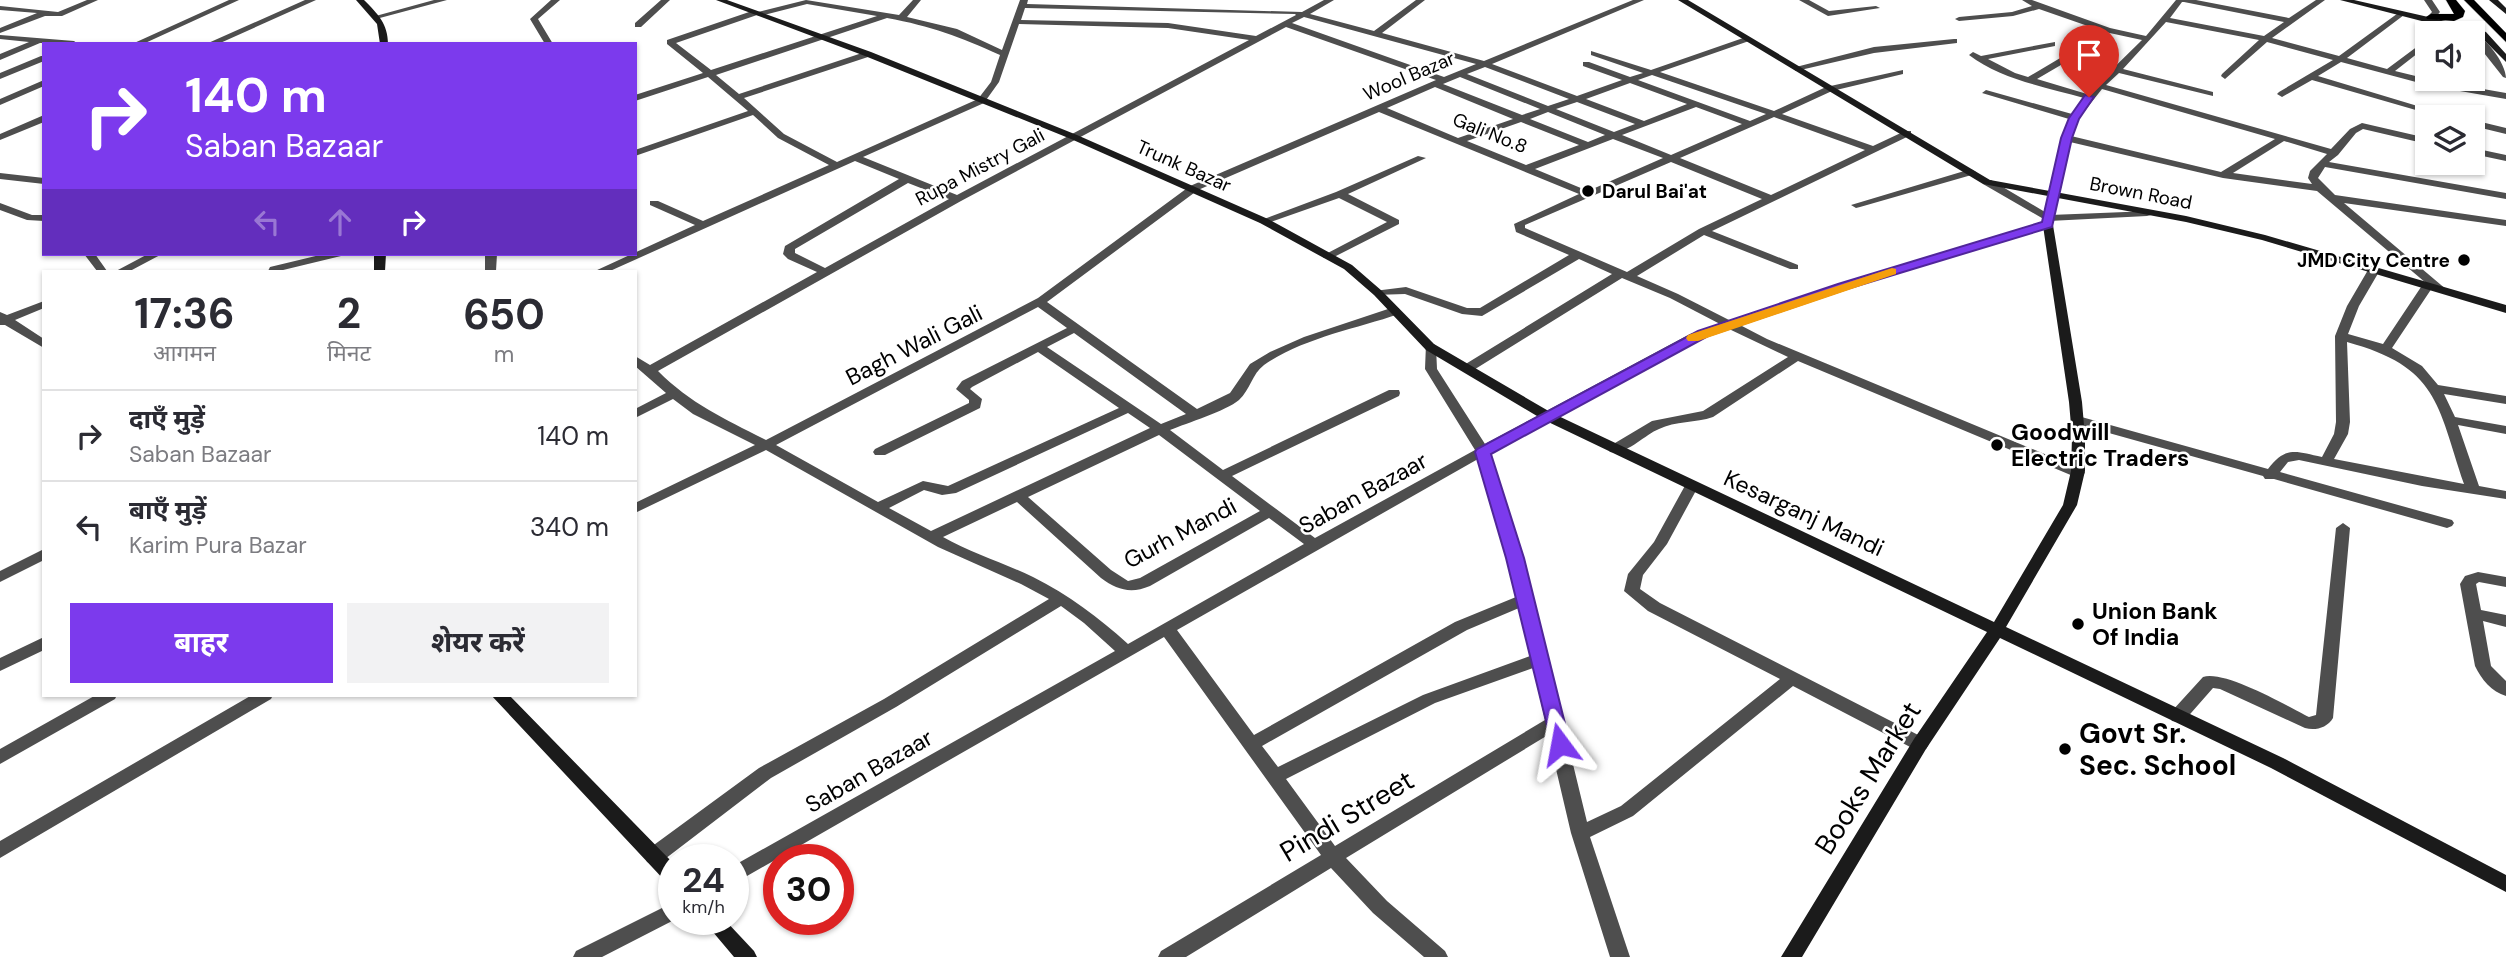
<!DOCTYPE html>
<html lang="hi">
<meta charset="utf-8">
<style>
:root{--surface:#fff;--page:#f2f2f3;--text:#2b2b33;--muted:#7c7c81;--line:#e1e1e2;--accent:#7c3aed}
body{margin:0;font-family:"DM Sans","Noto Sans Devanagari",sans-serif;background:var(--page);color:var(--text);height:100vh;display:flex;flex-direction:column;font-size:26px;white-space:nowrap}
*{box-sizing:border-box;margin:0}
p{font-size:23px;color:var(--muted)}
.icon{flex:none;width:38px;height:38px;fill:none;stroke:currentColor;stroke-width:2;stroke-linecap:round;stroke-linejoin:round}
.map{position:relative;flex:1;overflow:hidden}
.drawer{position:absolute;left:42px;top:270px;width:595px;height:427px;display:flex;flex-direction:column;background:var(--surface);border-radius:0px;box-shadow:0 2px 5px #0004}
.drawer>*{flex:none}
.guide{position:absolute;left:42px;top:42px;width:595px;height:214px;border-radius:0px;box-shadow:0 2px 5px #0004;background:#7c3aed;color:#fff;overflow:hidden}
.fabs{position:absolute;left:2415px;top:21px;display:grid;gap:14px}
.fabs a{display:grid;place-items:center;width:70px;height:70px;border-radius:0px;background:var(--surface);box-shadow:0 2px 5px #0004;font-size:35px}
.speed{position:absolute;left:658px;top:844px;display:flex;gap:14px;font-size:35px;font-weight:700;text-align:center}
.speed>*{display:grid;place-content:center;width:91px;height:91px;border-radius:50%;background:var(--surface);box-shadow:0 2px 5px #0004;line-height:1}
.speed small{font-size:18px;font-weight:400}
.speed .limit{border:10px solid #d22;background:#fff;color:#111}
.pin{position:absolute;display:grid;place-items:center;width:60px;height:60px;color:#fff;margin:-72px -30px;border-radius:50% 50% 50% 0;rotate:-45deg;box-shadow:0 0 7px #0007}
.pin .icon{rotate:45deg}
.me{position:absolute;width:77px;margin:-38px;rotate:347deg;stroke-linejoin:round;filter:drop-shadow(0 0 5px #0008)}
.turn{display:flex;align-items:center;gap:24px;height:147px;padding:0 28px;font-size:32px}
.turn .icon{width:91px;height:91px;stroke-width:2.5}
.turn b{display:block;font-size:49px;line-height:60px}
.lanes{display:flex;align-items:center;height:66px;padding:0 28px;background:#0003;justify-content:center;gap:35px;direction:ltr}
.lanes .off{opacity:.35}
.eta{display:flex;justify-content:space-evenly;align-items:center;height:119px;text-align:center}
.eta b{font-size:42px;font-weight:700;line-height:49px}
.cta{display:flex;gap:14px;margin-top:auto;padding:14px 28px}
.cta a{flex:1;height:80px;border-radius:0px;background:var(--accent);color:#fff;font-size:28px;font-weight:700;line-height:80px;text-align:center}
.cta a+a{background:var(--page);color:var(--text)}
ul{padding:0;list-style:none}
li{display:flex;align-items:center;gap:21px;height:91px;padding:0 28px;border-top:2px solid var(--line)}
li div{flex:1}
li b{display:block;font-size:26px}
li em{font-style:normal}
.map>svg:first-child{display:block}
</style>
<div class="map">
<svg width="2506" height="957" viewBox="0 0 2506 957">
<rect width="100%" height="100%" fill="#fff"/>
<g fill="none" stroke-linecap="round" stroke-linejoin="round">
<g stroke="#dbdbdb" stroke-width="1">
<path id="primary" d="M2446,0h10l9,11 -2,6 -9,4 -27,-2 -1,-2 5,-3h23z
M2464,0h10l32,33v9z"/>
</g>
<path fill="#4e4e4e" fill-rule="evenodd" d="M87,0h11l-36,16h-17l-45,17v-5l37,-15 -37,-3v-4l58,6z
M229,0h10l-96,44h-11z
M305,0h11l-98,44h-12z
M434,0h13l-71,19 -4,-2z
M551,0h9l-22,19 15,25h-8l-15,-25z
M661,0h9l-29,27h-6v-4z
M806,0l93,15 14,-15h8l-14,17 50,12 45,21 18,-50h8l-1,4 275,8 22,-12h10l-24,14 64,17 42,-31h9l-43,33 102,28 149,-61h11l-152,64 85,32 45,-16 -39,-14v-4h6l41,15 13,-4 -52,-18v-4l60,19 95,-33 4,2 -1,2 -89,31 114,39 52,-24 77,-17v4l-71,17 -50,23 91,32 32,-15h6v4l-199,96 86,34v4h-8l-86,-34 -67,41 41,18 53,27 108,-36 208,-64 -64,-37v-4h8l59,35 101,-4v4l-4,1 -98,5 4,3 -1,2 -205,63 -107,36 27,14 316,131 2,3 -7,4 -5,-1 -275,-115 -85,56c-17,6 -38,4 -54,12 -15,6 -32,26 -49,23l-2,-3 2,-3 42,-25 51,-10 85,-54 -59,-28 -31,11 -208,113 33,105 64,264 34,-16 159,-127 -132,-68 -24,-20 4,-17 26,-32 33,-60 5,-1 7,4 -32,59 -24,31 -3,14 20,14 266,136 3,5 -3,5 -6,2 -6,-2 -121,-63 -160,130 -43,21 40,120h-20l-39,-124 -23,-98 -202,123 41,43 58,50 3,6h-24l-51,-44 -42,-45 -145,89h-28l3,-6 160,-96 -157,-218 -431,247v-18l382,-215 -31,-28 -23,-17 -165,101 -125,71 -110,84 -7,2 -7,-2 -2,-6 2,-6 112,-82 125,-69 165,-100 -28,-15 -83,-37 -172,-97 -131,63v-10l120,-58 -62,-31 -20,-15 -38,19v-9l31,-16 -31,-27v-10l15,9 167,-93 -29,-13 -5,-5 2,-8 114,-67 -44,-18 -245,110h-15l100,-46 -45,-20v-4h8l45,20 126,-56 -51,-27 -25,-23 -118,41v-6l113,-39 -40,-34 -73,24v-6l68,-22 -36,-29v-4l85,-29 6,1zM807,4l70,12 -166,54 -35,-27 81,-28 3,1zM1025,8l270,6 1,1 -40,21 -88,-13 -147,-3zM1304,17l172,47 -32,13 -152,-54zM887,18c44,8 73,19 113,37l-9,27 -13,17 -141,63 -53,-28 -40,-36 127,-42v-4h-6l-126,42 -23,-19zM1019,24l149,4 81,12 -292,155 -94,-38 121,-54 15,-21zM1286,27l150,53 -246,106 -152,112 -272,142c-41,-21 -75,-36 -108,-69l303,-170zM1485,67l84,32 -21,7 -81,-32zM1652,75l114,39 -16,7 -112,-41zM1460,77l80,32 -18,6 -79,-31zM1630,83l57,21 -43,17 -58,-22zM1435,87l78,32 -55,19 -71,-30zM1577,102l58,22 -21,8 -58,-23zM1696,107l46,17 -71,31 -49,-20zM1379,112l200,82 -65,30 2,8 53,23 -89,53h-13l-61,-21 -32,4v4l31,-1 57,20 20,2 97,-57 33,15 -148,91 -2,3 2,3h8l150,-93 48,20 50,26 -30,10 -205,110 -48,-75 -1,-22 -2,-3h-8l-1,25 50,81 -160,88 -83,-62 167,-80 1,-3 -1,-3h-10l-166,80 -53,-40c17,-7 56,-19 69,-30 11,-10 13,-26 25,-35 39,-27 91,-36 135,-51v-6h-8l-87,29 -34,15 -20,12 -20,29 -33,16 -150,-107 151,-112zM1548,112l57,23 -17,7 -58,-23zM1774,117l91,33 -94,45 -91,-37zM1521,122l58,23 -53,20 -59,-24zM1613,139l50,19 -75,33 -53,-22zM1671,162l91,37 -63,30 -72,43 -102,-44v-3zM908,183l41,16 -124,69 -30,-15v-4zM1038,307l29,21 -105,53 -6,8 13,11v3l-94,46 -2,3 2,3h10l95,-47 2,-9 -12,-10 2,-2 66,-35 81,56 -171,78 -25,-5 -45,21 -102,-57zM1074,333l112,81 -25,10 -114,-77zM1128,413l22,15 -219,103 -42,-23 35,-18 18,5 14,-2zM1159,435l101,76 -120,67 -12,3 -17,-11 -83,-73zM1478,459l29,99 9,39 -61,25 -201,113 -77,-105zM1017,502l84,76c16,12 30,16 49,8l119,-68 35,26 -176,100c-30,-27 -59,-49 -95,-67 -29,-14 -62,-24 -90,-40zM1519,608l11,48 -107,39 -145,72 -16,-21 205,-116zM1533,668l12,52 -210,126 -49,-67 149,-76z
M1799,0h10l20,11 47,-5 4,2 -52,8z
M2022,0h10l78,28 36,8 30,-36h20l93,18 27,-18h9l-53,38 67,18 62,-45 4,2 -1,2 -57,43 40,11 39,-29 1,6 -32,25 37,9 74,13v6l-75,-13 -90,-24 -23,14 136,41h-14l-128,-37 -30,17 -5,-3 2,-2 54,-32 -66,-18 -42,37 -4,-3 1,-2 37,-34 -93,-18 -43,47 90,23v4l-94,-23 -13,12 225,64 19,-20 12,-6 65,15v6l-64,-15 -7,4 -18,22 -9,7 177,31v6l-181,-32 -7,11 17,17 171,25v6l-162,-23 103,87 -6,3 -9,-5 -40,60 30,18 16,19 68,11v8l-62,-10 11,23 51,9v8l-48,-9 21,61 27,5v8l-84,-13 -123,-26 -11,2 -8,10 172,48 2,3 -2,3 -5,2 -173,-49h-9l-2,-3 -190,-53 -2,-3 2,-3 5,-1 190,53c18,-23 27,-18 54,-12l12,-23 2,-12 -1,-86 12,-30 21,-36 6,-3 6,3 -21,36 -11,28 35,10 40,-60 3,-1 -109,-92 -94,-13 -153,-36 -11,52 -5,3 -4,-1 -1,-2 12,-56 8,-19 -87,-26 4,-3 86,24 12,-16c-39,-11 -84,-19 -115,-43l4,-3 8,4 74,-14v4l-67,13 27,14 13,4 44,-26h6v4l-41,24 50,15 55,-54 -37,-8 -66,-23 -26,7 -54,5 -4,-2 4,-2 53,-5 20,-6zM2182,2h2l100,20 -20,14 -94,-18zM2102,89l173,50 -54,33 -150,-36 8,-18zM2284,141l43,13 -17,17 -2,7 4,6 -79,-11zM2347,342c91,25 90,61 117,142l-130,-25 14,-25 2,-12z
M2424,0h8l8,12 -6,7 -7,-2 5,-5z
M2470,33c15,1 36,31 36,45l-3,-1 -30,-38v-6z
M0,35l74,6 4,3 -38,-1 -40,17v-6l29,-12 -29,-3z
M1954,39h3v4l-83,10 -78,18 -4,-3 82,-21z
M41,56h3v5l-44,18v-6z
M44,80v6l-44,19v-6z
M44,115v7l-44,18v-6z
M2473,120l33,8v6l-33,-8z
M2473,148l33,7v6l-33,-7z
M1418,156l8,2 -78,36 51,26v4l-67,34h-8l-2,-2 65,-34 -48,-24 -71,25h-8l-1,-2 77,-29z
M1971,169l5,3 -1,2 -115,33 -4,1 -5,-3z
M0,173l44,5v6l-44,-5z
M0,203l32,12h12v6l-17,-1 -27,-10z
M84,254h11l12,17h-10z
M148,254h14l-32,17h-14z
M324,254h19l-2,2 -62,15h-11l2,-4z
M485,254h12l-1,17h-11z
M44,301v7l-29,12 29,19v9l-39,-23h-5v-13l7,3z
M2343,523l7,5 -17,190c-6,10 -18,13 -28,10l-85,-39 -7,-1 -29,33 -6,1 -6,-1 -3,-5 3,-5 31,-34c22,-7 84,29 106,40l7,-2 20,-187z
M44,549v11l-44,22v-11z
M2478,572l28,5v10l-27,-5 -3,2 5,26 25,5v12l-23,-6 8,45 15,15v15c-14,-4 -25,-17 -31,-30l-15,-82 5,-8z
M44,637v13l-44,21v-13z
M96,695h21l-2,4 -115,65v-15z
M252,695h21l-2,4 -271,159v-17z
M674,902v17h2l-74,38h-29l3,-6z"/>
<path fill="#1b1b1b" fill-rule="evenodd" d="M356,0h8c14,14 24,24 24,44h-8l-3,-20z
M716,0h11l144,52 206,83 191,84 84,46 30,26 52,53 118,69 442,209 69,-117 8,-34 1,-34 -3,-35 -27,-183 6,-23 -65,-12 -305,-184h10l302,180 196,36 79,19 241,70v8l-244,-73 -76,-18 -128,-24 -6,21 30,183 3,35v34l-8,34 -71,122 277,131 223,117v17l-235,-124 -271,-130 -74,111 -124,208h-21l133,-218 73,-107 -445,-213 -116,-69 -52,-55 -30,-26 -84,-46 -189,-84 -206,-83z
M2340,0h14l118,27 14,5 20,22v8l-26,-26z
M2489,0h9l8,8v6z
M374,254h12l-1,17h-11z
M491,695h18l165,169v21l-7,-2z
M702,919h22l30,32 3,6h-23z"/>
<use href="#primary" fill="#000" fill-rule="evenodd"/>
</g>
<path fill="#7c3aed" stroke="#51269a" stroke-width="2" d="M2085,95l9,2 -15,22 -7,19 -20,89 -205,62 -139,47 -217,118 33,104 46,186 -3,6 -7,2 -7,-2 -47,-192 -31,-106 2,-3 221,-118 140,-47 204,-62 19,-84 8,-20z"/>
<path fill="#f59e0b" d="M1892,268l4,1v5l-198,67h-10l-2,-3 2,-3z"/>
<g fill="#000" stroke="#fff" stroke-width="2.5">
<circle cx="1588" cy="191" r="7"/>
<circle cx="2464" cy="260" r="7"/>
<circle cx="1997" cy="445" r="7"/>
<circle cx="2078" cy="624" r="7"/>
<circle cx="2065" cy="749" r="7"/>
</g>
<g text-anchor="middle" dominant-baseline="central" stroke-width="5" stroke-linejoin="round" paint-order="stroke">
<g font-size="19" fill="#000" stroke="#fff">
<text transform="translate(1409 76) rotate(-23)">Wool Bazar</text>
<text transform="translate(1490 133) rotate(22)">Gali No.8</text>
<text transform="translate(1184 166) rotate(24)">Trunk Bazar</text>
<text transform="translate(980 167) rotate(-28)">Rupa Mistry Gali</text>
<text transform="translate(2141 193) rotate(11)">Brown Road</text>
</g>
<g font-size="19" font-weight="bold" fill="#000" stroke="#fff" text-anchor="start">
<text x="1602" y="191">Darul Bai'at</text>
<text x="2450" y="260" text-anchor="end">JMD City Centre</text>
</g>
<g font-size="23" fill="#000" stroke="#fff">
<text transform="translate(914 345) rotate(-27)">Bagh Wali Gali</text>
<text transform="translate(1363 493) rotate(-29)">Saban Bazaar</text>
<text transform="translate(1804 513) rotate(25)">Kesarganj Mandi</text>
<text transform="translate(1180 533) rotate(-28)">Gurh Mandi</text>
<text transform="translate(869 771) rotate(-30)">Saban Bazaar</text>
</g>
<g font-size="23" font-weight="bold" fill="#000" stroke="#fff" text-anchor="start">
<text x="2011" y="432">Goodwill<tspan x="2011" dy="26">Electric Traders</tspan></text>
<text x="2092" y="611">Union Bank<tspan x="2092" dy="26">Of India</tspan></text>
</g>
<g font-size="28" font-weight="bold" fill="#000" stroke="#fff" text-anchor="start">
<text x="2079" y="733">Govt Sr.<tspan x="2079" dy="32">Sec. School</tspan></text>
</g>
<g font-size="28" fill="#000" stroke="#fff">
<text transform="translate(1868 778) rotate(-58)">Books Market</text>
<text transform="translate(1347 816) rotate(-31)">Pindi Street</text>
</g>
</g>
</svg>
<div class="fabs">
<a><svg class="icon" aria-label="sound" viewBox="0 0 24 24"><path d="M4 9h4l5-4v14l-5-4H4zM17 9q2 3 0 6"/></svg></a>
<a><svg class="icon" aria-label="layers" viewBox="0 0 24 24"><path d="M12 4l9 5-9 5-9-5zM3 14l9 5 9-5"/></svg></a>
</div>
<div class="speed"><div>24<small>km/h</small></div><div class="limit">30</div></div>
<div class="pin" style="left:2089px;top:97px;background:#d93025"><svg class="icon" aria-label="arrive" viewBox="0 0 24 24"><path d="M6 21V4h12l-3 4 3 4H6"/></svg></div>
<svg class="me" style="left:1560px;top:744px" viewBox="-20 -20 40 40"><path d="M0-17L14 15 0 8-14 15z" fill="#7c3aed" stroke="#fff" stroke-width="4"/></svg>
<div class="guide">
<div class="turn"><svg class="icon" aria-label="right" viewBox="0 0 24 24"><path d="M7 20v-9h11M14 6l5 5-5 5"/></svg><div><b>140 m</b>Saban Bazaar</div></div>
<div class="lanes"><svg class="icon off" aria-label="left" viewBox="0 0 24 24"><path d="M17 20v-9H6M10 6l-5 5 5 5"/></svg><svg class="icon off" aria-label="ahead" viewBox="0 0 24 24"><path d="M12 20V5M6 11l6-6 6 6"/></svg><svg class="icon" aria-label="right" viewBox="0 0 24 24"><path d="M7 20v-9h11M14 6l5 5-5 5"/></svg></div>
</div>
<section class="drawer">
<div class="eta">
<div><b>17:36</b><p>आगमन</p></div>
<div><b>2</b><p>मिनट</p></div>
<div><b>650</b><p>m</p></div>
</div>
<ul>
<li><svg class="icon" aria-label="right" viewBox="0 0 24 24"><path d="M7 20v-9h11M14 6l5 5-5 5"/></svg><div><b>दाएँ मुड़ें</b><p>Saban Bazaar</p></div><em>140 m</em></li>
<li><svg class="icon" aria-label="left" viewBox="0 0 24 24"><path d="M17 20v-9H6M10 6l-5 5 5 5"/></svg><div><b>बाएँ मुड़ें</b><p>Karim Pura Bazar</p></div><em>340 m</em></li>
</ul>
<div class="cta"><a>बाहर</a><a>शेयर करें</a></div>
</section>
</div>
